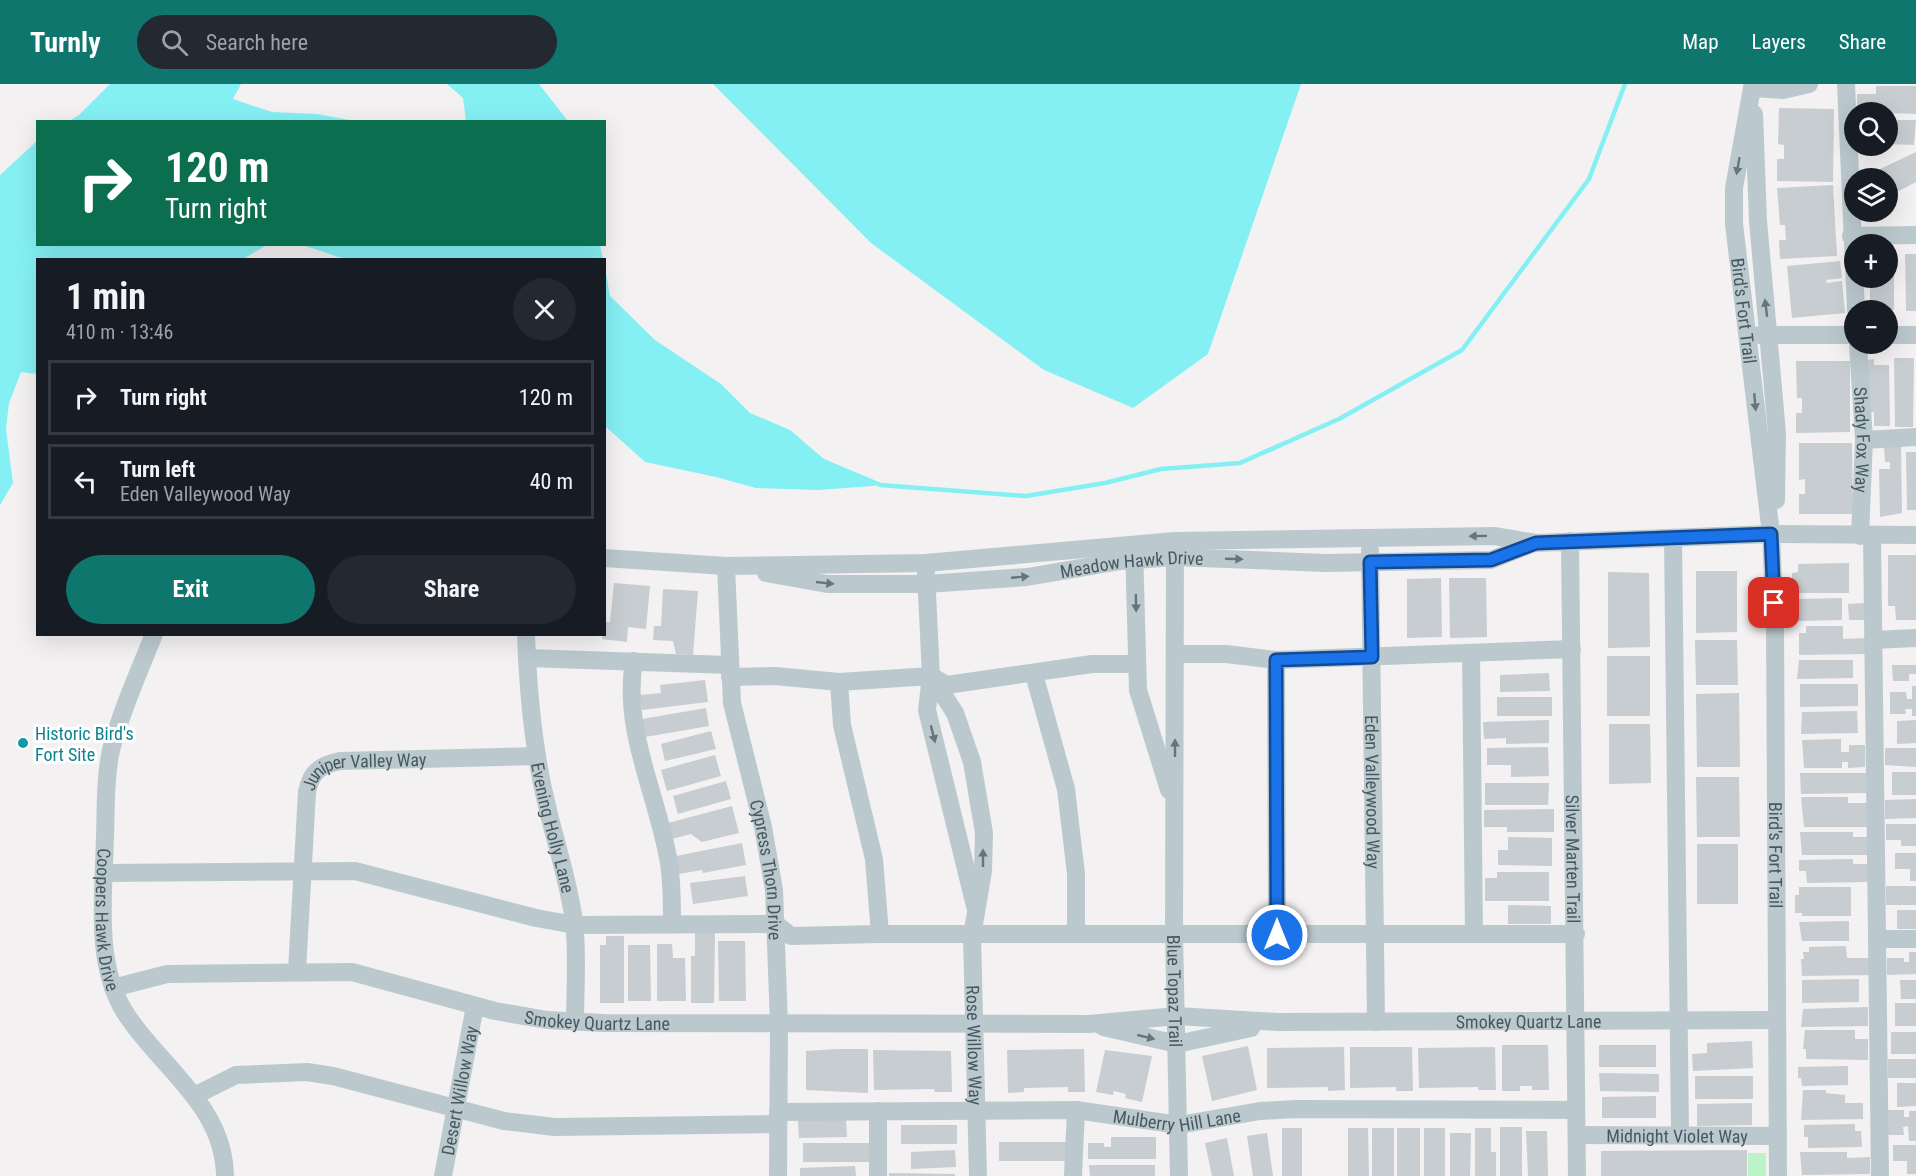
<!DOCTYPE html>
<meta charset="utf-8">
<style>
:root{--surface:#171b24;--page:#242831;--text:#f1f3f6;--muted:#9ea1a6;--line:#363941;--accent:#0f766e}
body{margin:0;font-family:"Roboto Condensed",sans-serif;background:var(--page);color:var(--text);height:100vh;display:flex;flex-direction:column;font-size:22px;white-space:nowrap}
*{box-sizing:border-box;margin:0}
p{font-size:20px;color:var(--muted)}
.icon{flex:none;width:33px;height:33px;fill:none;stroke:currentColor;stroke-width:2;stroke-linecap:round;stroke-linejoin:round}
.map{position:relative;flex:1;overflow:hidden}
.side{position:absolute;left:36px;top:174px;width:570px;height:378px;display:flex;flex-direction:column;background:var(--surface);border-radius:0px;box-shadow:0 6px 24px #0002}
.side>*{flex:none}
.hud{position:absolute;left:36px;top:36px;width:570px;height:126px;border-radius:0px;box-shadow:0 6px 24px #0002;background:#0b6e4f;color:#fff;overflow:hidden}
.controls{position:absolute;left:1844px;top:18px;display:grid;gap:12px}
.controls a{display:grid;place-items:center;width:54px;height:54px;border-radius:50%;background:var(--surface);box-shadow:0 6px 24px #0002;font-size:30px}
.pin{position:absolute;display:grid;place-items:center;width:51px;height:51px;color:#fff;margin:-26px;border-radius:12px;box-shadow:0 3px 9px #0006}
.me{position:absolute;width:66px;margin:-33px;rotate:0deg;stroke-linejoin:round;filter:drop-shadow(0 0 4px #0008)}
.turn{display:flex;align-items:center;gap:21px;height:126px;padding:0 30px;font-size:27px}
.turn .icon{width:78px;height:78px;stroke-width:2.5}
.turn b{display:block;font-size:42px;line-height:51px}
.round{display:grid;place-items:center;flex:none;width:63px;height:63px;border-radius:32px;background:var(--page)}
.headline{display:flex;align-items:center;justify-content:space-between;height:102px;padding:0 30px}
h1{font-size:36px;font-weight:700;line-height:45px}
.primary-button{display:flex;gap:12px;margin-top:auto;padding:12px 30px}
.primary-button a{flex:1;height:69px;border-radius:36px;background:var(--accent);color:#fff;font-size:24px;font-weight:700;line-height:69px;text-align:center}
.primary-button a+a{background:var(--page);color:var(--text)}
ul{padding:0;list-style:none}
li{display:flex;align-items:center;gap:18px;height:75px;margin:0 12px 9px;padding:0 18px;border:3px solid var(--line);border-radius:0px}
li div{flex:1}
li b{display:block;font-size:22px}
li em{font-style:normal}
header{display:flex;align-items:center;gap:36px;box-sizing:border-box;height:84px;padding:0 30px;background:var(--accent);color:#fff}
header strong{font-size:28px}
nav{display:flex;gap:33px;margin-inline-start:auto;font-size:21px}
.search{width:420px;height:54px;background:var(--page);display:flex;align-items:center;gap:15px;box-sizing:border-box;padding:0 21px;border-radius:33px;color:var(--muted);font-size:22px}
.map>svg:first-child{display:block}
</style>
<header>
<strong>Turnly</strong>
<div class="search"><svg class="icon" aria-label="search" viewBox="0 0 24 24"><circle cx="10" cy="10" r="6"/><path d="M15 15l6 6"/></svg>Search here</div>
<nav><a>Map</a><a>Layers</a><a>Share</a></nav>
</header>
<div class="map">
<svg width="1916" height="1092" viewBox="0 0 1916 1092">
<rect width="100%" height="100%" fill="#f3f1f1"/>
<path fill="#bcf4c8" d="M1748,1069h18v23h-18z"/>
<path fill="#85f0f4" d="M110,0h131l-8,15 39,13 45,2 38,7h-286l10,-6z
M447,0h92l29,37h-102l-3,-23z
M713,0h588l-93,270 -75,54 -89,-38 -173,-127z
M37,57l1,103 229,1 -24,14 -205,1 -1,114 -16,-2 -12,31 -3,26 7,54 -13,22v-330z
M302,161h298l3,14 -255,1z
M605,184l5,28 45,44 66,44 29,29 40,17 34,29 62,26 -68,5 -62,-2 -40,-11 -71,-15 -40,-36z"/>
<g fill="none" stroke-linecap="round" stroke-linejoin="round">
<path stroke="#85f0f4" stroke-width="4.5" d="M880,401l146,11 79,-13 56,-14 79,-6 99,-44 123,-69 127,-171 36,-95"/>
</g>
<path fill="#c7cdd1" d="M1876,2h40v28l-59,-2v-18h19z
M1779,24l55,1 -1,73 -56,-1v-22h7v-14l-6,-1z
M1887,36h29l-2,25 -27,-1z
M1916,68v30l-25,13 -4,-17h-26z
M1833,101l4,71 -57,3 -1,-19h7l-1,-15h-5l-3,-37z
M1887,170h7v56h-24v-32h17z
M1905,170h11v57h-10z
M1840,177l2,17 -16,2 1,3 15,-2 3,32 -53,5 -5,-52z
M1894,274h20l-1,69h-18z
M1874,275v6h15l1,61h-16v-14l-7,1v-53z
M1796,277h54v71l-54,1v-20h6v-15h-5z
M1799,359h53l1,71h-54v-20h6v-15l-6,1z
M1901,361l1,68 -22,4 -1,-48h11v-7h-5l-1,-16z
M1906,368h10v58h-9z
M1888,471h28v65h-20l-1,-14h-7z
M1849,479v30h-50v-4h-7v-16l6,-1v-8z
M1696,487h41v61l-41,1z
M1608,488l41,1 1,74 -42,1z
M1441,494l1,59 -35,1v-59z
M1449,494h37l1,59 -37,1z
M614,499l36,3 -4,43 -18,-2 -1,15 -25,-3 2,-17h6z
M663,505l35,2 -5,64 -17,-1 -3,-13 -20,-1 1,-14h7z
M1842,514v22l-44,1v-22z
M1864,519l1,17h-16l-1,-16z
M1806,542h37v13l23,-1 1,16 -68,1v-22h7z
M1695,556h42l1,45h-42z
M1607,572h43v60h-43z
M1799,576h54v18l-56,1z
M1892,581h24v9h-7v7h-16z
M1549,589l1,18 -50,1v-17z
M705,596l3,22 -66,8 -2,-15 21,-2 -1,-8z
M1800,600h58v22l-58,1z
M1912,602h4v30h-4v-7h-7l1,5h-16v-22h16l1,7h5z
M1739,609l1,74h-43l-1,-73z
M1497,613h55v19h-55z
M706,624l3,18 -64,11 -3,-18z
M1857,627l1,22 -57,1 1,-22z
M1549,636v23l-43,1v-6l-22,1 -1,-17z
M1916,636v23l-19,1v-23z
M1609,640h41l1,59 -42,1z
M711,647l5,18 -51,12 -4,-17z
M1841,655v13h8v-7h16v22l-17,1v-6h-6v6h-38l-2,-28z
M1548,663l1,29 -38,1v-12h-24v-17z
M1885,664h31v19l-31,-2z
M715,671l6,21 -54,15 -6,-21z
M1892,688h24v23h-24z
M1800,689h66l1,20 -66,1z
M1696,693h43l1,60h-43z
M726,697l5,18 -53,15 -5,-18z
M1485,699h64l-1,22h-63z
M1801,713h47v6h19v24h-63z
M1916,715v19l-31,1v-19z
M732,722l7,27 -37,9 -11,-8 -19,5 -4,-16z
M1554,725v23h-47v-5h-23v-17z
M1886,740h30v22h-15v-6h-15z
M1800,748h53v5h14v18h-65z
M1508,753l44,1v28l-54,-1v-15h10z
M742,759l4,22 -43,8 -1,-3 -23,4 -3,-18z
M1697,760h41v60h-41z
M1895,769h21v28h-6v-12h-15z
M1853,775v5h15v18l-61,1 -1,-12h-7v-11z
M1497,788h52v29h-64v-23h12z
M745,792l3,20 -55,8 -3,-21z
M1886,802h30v19h-30z
M1799,803h52v29h-49v-3h-7v-18h4z
M1508,821l43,1v18h-43z
M1897,826h19v19h-19z
M1849,837v20h-47l-3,-19z
M695,849h20l-1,70h-23v-47h4z
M606,852h18v67h-24v-58h6z
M718,857h27l1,60h-27z
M657,860h15l1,14h12l1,43h-29z
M628,861h22l1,56h-23z
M1846,862l1,12h22l1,17 -68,1 -1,-17h3l-1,-7h6v-5z
M1909,868h7v22l-29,1v-17h17v4h5z
M1859,895v23l-57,1v-23z
M1900,896h16v19h-15z
M1895,919h21v23h-21z
M1868,923v19l-67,1 2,-18z
M1805,946h50v9h13v21l-62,-1v-10h-3z
M1891,948h25v22h-25z
M1752,957l1,27 -60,3 -1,-17 15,-1v-10z
M1502,961h46l1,45h-17v-4h-12v5h-18z
M1599,961h57v22h-57z
M1248,962l9,44 -45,11 -10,-45z
M1344,963l1,43 -17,1v-4l-61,1v-40z
M1350,963h62l1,44h-17v-4l-46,1z
M1495,963l1,43h-18v-3l-59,1 -1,-40z
M836,965h32v44l-62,-3v-39z
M1084,965l1,43h-17v-5l-44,1v4l-16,1 -1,-43z
M873,966l78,1 1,41h-17l-1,-3 -60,1z
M1105,966l47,6 -10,46 -17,-4 1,-4 -12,-3 -1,4 -17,-3z
M1888,975h28v19h-28z
M1848,982v19l-46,1 -1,-8h-3v-11z
M1599,989l60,1v18l-59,-1z
M1695,992h58v23h-58z
M1897,999h19v23l-19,1z
M1803,1006h23v3l19,2v8h18v16l-62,1z
M1656,1012v22h-54v-21z
M1752,1019v22l-55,1v-22z
M1886,1026h18v7h5v-6h7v30h-7l-1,-15 -5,1 1,8h-18z
M846,1035l1,18 -48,1 -1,-18z
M1855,1040v7h6l1,16 -54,1v-11h-4v-12z
M901,1041h56v19h-56z
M1500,1043h22v49h-22z
M1282,1044h20v48h-20z
M1348,1044h20l1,48h-21z
M1372,1044h22v48h-22z
M1397,1044h23v48h-23z
M1424,1044h21v48h-21z
M1475,1044h16v24h5v24h-21z
M1526,1047h21l1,45h-20z
M1267,1049l6,43h-20l-6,-40z
M1450,1049h21l-1,43h-20z
M1111,1053h45v22h-68v-16h16v4h7z
M1227,1054l7,38h-22l-7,-33z
M999,1058h70l-1,19h-69z
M803,1059h66v19h-66z
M1893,1061h23v29h-9v-13h-14z
M955,1066l1,17 -45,2v-17z
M1747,1066v26h-146v-25z
M1800,1068h47v6l23,-1v17l-68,1z
M1089,1081h66v11h-65z
M855,1082l1,10h-56v-8z
M889,1089l66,1v2h-66z"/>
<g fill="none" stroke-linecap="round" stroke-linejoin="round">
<g stroke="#bbc9cf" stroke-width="18">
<path d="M1846,0l10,226"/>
<path id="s1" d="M1752,4l-18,100v36l37,310 4,92 3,550"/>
<path d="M1752,4l31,2 26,-6"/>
<path d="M1754,30l4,107 19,212 -1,67"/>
<path d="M1851,152l65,-1"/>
<path d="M1759,251h95"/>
<path d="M1887,251h29"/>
<path id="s2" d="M1858,260l6,96 -4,96"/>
<path d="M1864,356l52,-3"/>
<path d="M1872,451l8,641"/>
<path d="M1673,454l7,597"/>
<path id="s3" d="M1570,457l7,635"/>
<path id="s4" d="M1175,461l-1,390 5,241"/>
<path d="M1134,463l4,143 31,100"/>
<path id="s5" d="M1370,466l6,472"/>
<path d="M604,474l122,8 200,-3 249,-22 319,-5 42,7 235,-9 145,1"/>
<path id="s6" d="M726,482l6,137 31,124 11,63 5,134 -1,152"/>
<path id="s7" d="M766,489l61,11h99l101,-7 94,-16 54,-4 151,6 165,-3 43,-17"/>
<path d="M926,489l5,103 -4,34 48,196"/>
<path id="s8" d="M154,550c-15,38 -33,77 -43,116 -6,28 -5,57 -6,86 -1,58 -12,131 23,181 36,53 96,90 97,159"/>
<path id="s9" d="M526,550c2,58 7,116 21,172 9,39 22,76 27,116 4,32 1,67 1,100"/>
<path d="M1873,556l43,-2"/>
<path d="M1471,569l3,281"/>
<path d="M1175,570h51l50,6 296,-11"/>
<path d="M527,574l202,7"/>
<path d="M1276,576l1,275"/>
<path d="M634,577c-12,69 24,135 35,202 3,20 3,40 3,60"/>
<path d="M1034,590l32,115 10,85v60"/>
<path id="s10" d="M931,592l24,37 17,49 12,71 -1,38 -11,65 6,240"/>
<path d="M730,593l45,-1 64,6 92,-6 16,9 145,-21h45"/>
<path d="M839,598l3,43 32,134 6,75"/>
<path d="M104,789l251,-2 181,47 39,7 201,-1 15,12 89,-2h696"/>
<path d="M1877,855h39"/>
<path id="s11" d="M297,887l10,-179c4,-20 13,-27 33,-31l197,-5"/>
<path id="s12" d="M113,904l54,-14 185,-2 143,39 52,9 56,3 486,1 88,-8 101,6 499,-2"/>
<path d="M1103,943l74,17 74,-16"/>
<path d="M194,1012l42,-21 71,-3 26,4 171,45 51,6 223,-3"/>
<path d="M878,1027v65"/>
<path id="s13" d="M778,1028l298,-2 103,15 81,-14 35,-2 281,1"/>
<path id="s14" d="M1577,1051l201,1"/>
<path id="s15" d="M443,1092l32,-170"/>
<path d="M1073,1092l3,-66"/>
</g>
</g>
<defs><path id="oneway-solid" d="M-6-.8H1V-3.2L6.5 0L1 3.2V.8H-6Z" transform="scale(1.5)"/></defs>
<g fill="#64757c">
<use href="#oneway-solid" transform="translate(1738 82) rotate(100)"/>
<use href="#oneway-solid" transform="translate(1766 224) rotate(-97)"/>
<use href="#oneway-solid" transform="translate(1755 318) rotate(85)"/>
<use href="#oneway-solid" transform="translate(1478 452) rotate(179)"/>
<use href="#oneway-solid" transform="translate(1234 475) rotate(2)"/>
<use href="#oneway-solid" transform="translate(1020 493) rotate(-5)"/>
<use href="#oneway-solid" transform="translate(825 499) rotate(6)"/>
<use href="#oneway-solid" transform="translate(1136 519) rotate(89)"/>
<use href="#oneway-solid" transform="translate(933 650) rotate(76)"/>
<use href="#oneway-solid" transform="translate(1175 664) rotate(-90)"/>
<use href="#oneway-solid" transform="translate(983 774) rotate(-90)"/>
<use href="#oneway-solid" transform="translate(1146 953) rotate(13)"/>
</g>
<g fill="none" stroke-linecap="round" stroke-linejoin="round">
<g stroke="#114b97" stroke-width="15">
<path id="route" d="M1277,851l-1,-275 96,-3 -2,-95 121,-2 45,-17 235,-9 3,69"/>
</g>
<use href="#route" stroke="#1a73e8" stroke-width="10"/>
</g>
<circle fill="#0f9aa8" stroke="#fff" stroke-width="2" cx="23" cy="659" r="6"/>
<g text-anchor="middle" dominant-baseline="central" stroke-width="6" stroke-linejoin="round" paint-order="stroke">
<g font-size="18" fill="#475960" stroke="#fff">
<text stroke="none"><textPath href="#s1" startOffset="225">Bird's Fort Trail</textPath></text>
<text stroke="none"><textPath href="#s2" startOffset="96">Shady Fox Way</textPath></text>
<text stroke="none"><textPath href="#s7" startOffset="368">Meadow Hawk Drive</textPath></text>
<text stroke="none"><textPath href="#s11" startOffset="248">Juniper Valley Way</textPath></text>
<text stroke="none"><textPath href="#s5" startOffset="242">Eden Valleywood Way</textPath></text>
<text stroke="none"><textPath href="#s9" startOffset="196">Evening Holly Lane</textPath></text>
<text stroke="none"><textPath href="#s1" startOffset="771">Bird's Fort Trail</textPath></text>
<text stroke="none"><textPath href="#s3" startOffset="318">Silver Marten Trail</textPath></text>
<text stroke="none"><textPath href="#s6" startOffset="308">Cypress Thorn Drive</textPath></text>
<text stroke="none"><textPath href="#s8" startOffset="294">Coopers Hawk Drive</textPath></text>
<text stroke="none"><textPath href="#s4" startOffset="446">Blue Topaz Trail</textPath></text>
<text stroke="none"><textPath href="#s12" startOffset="492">Smokey Quartz Lane</textPath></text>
<text stroke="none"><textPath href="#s12" startOffset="1424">Smokey Quartz Lane</textPath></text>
<text stroke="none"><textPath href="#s10" startOffset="381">Rose Willow Way</textPath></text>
<text stroke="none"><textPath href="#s15" startOffset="87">Desert Willow Way</textPath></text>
<text stroke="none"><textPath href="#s13" startOffset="400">Mulberry Hill Lane</textPath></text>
<text stroke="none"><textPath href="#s14" startOffset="100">Midnight Violet Way</textPath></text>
</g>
<g font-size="18" fill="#0d838f" stroke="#fff" text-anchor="start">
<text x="35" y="649">Historic Bird's<tspan x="35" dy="21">Fort Site</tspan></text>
</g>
</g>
</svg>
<div class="controls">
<a><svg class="icon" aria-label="search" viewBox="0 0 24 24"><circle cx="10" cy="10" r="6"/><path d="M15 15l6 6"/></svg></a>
<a><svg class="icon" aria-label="layers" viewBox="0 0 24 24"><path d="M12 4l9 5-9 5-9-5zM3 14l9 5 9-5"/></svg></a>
<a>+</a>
<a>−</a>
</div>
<div class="pin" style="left:1774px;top:519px;background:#d93025"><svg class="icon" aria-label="arrive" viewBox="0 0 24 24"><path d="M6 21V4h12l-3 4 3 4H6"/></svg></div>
<svg class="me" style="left:1277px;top:851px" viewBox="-20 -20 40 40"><circle r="17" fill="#1a73e8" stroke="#fff" stroke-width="3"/><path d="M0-11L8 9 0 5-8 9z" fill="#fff"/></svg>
<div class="hud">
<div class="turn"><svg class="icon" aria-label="right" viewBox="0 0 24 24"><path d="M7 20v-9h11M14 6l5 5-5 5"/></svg><div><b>120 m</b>Turn right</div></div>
</div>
<section class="side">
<div class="headline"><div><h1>1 min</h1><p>410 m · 13:46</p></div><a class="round"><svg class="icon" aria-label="close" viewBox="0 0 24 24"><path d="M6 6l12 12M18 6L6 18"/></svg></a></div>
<ul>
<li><svg class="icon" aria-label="right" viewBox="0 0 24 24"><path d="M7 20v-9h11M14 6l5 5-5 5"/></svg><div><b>Turn right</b></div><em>120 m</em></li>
<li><svg class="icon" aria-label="left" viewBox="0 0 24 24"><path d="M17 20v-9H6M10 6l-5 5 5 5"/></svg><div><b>Turn left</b><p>Eden Valleywood Way</p></div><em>40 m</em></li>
</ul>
<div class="primary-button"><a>Exit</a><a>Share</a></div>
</section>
</div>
